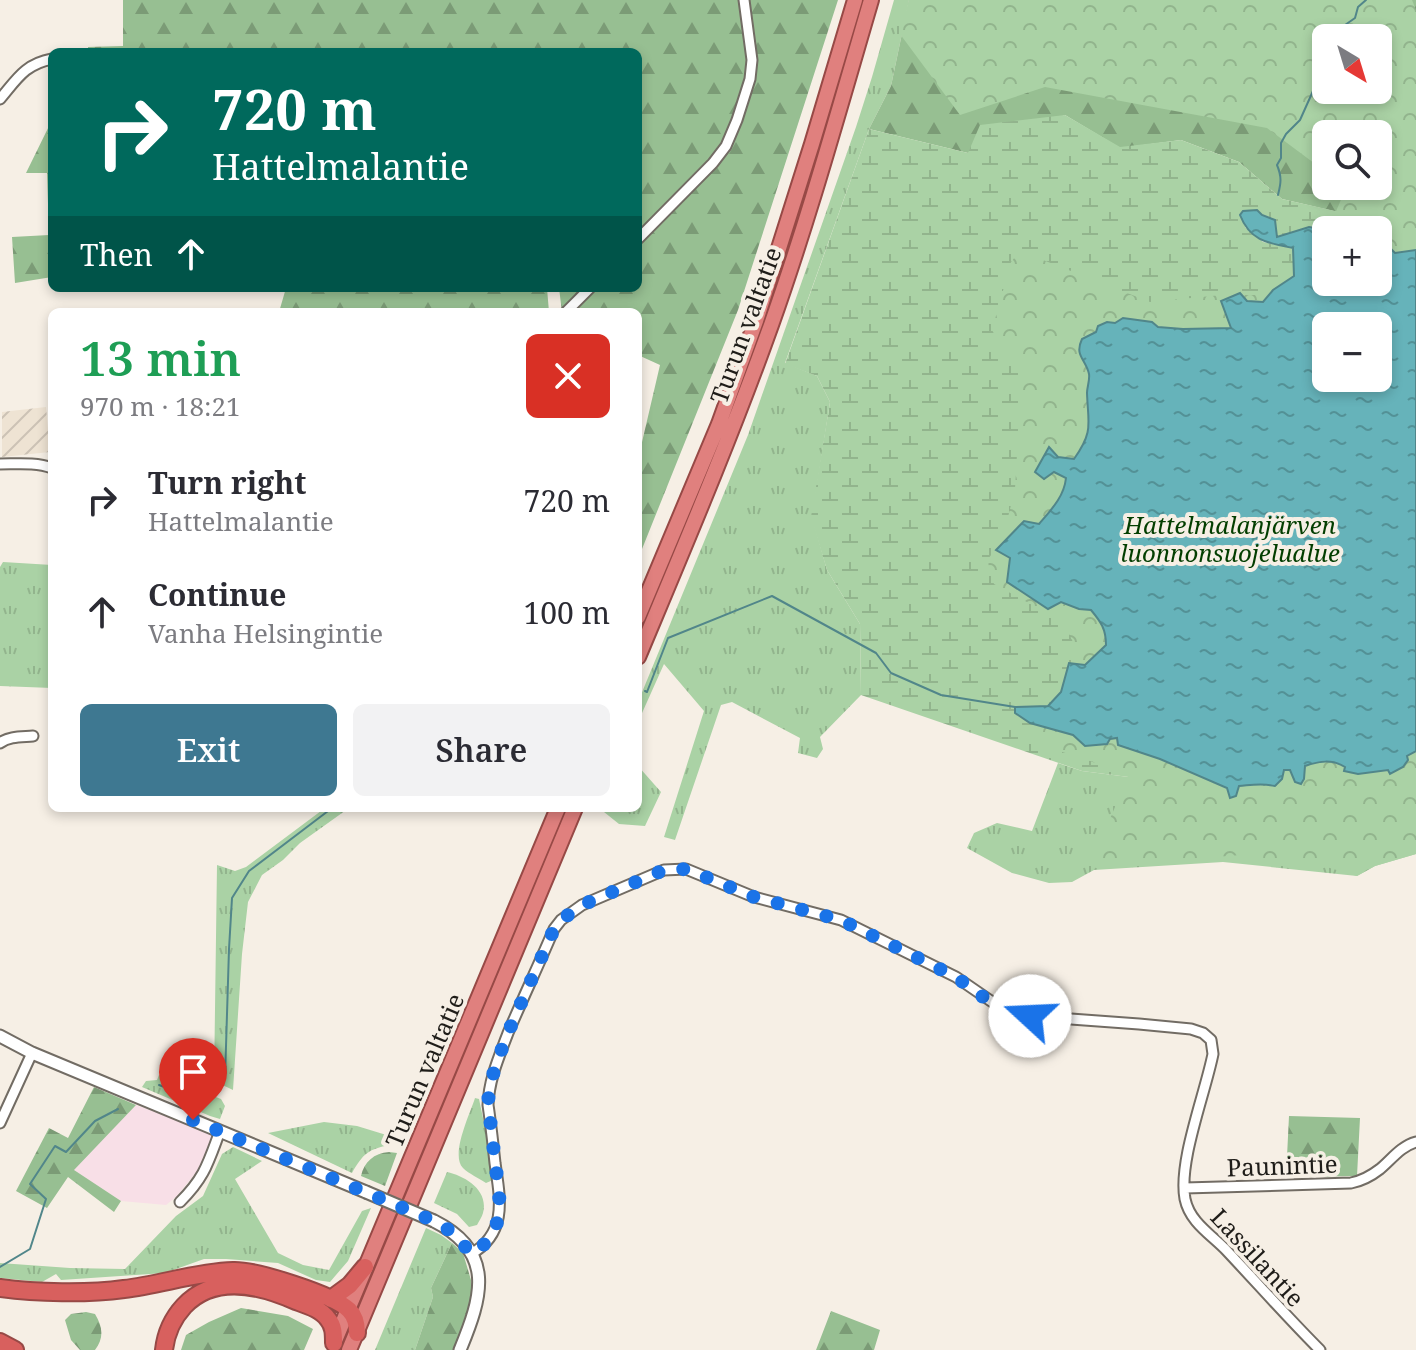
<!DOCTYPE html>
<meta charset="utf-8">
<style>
:root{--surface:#fff;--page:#f2f2f3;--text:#2b2b33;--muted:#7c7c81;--accent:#3e7891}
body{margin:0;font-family:"Noto Serif",serif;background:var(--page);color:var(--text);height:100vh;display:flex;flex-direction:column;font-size:30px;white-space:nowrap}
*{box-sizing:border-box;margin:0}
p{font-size:26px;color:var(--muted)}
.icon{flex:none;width:44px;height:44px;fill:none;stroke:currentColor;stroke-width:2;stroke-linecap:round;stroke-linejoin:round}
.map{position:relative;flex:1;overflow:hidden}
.side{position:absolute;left:48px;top:308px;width:594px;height:504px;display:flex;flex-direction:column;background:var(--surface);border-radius:12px;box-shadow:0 4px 12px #0003}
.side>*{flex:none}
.guide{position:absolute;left:48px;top:48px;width:594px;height:244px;border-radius:12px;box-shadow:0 4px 12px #0003;background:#00695c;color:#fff;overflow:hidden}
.needle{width:52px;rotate:142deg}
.fabs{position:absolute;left:1312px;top:24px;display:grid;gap:16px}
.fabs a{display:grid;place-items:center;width:80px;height:80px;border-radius:12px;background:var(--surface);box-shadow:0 4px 12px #0003;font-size:40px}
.pin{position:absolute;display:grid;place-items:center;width:68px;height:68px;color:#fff;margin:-82px -34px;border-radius:50% 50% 50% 0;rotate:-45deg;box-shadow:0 0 8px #0007}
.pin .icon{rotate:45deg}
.me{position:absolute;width:88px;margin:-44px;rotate:290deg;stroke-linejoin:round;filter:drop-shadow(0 0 6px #0008)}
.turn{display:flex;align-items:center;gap:28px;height:168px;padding:0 32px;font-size:36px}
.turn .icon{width:104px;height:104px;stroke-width:2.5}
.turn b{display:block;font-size:56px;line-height:68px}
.then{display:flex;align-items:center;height:76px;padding:0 32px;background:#0003;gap:16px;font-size:30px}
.round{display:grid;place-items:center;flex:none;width:84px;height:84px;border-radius:12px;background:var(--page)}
.summary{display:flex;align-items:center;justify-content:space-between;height:136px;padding:0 32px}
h1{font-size:48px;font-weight:600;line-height:60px;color:#1e9e55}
.primary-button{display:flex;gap:16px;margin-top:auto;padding:16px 32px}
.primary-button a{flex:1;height:92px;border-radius:12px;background:var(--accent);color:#fff;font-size:32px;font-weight:600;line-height:92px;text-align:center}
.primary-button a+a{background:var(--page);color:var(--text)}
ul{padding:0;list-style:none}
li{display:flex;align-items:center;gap:24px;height:112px;padding:0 32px}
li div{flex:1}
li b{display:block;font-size:30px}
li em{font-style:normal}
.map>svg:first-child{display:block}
</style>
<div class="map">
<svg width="1416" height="1350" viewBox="0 0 1416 1350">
<defs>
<pattern id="industrial-furrows" width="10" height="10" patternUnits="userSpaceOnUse" patternTransform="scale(2)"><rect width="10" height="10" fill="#eee3d3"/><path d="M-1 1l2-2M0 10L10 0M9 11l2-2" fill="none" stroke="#ccc2b5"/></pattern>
<pattern id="grass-tufts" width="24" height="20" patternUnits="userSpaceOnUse" patternTransform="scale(2)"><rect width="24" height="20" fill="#aad2a5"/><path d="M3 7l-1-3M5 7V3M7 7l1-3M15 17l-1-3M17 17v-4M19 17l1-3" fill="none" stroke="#92b48d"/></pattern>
<pattern id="forest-firs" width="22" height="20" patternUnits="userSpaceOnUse" patternTransform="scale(2)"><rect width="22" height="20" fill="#97bf92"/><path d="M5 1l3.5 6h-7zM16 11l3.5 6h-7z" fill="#7b9b76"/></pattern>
<pattern id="wetland-marsh" width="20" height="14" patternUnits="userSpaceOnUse" patternTransform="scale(2)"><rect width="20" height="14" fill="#aad2a5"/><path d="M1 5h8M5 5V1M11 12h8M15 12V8" fill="none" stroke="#92b48d"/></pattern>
<pattern id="park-crowns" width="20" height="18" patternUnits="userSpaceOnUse" patternTransform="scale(2)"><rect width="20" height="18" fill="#aad2a5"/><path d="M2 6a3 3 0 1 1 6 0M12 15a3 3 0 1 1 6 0" fill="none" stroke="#92b48d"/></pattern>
<pattern id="water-ripples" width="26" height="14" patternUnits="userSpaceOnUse" patternTransform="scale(2)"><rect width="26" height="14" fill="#66b3ba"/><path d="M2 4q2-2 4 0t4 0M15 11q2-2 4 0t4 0" fill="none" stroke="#539196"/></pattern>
</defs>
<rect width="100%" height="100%" fill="#f6efe5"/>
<path fill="#f8dfe7" d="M136,1105l74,27 2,4 -10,29 -25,31 -11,9 -45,-4 -48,-31z"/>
<path fill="url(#industrial-furrows)" d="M46,407l4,45 -48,5v-45z"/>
<path fill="url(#grass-tufts)" d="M894,0h15l-18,86 -22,43 -84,234 32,13 13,26 -18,115 15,53 33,54 1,71 -41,42 3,12 -6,9 -19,-5 2,-15 -68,-36 -11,3 -46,135 -11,-3 40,-126 -40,-47 -26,58v-20l110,-267 108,-308 16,-50z
M3,562l49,3v123l-52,-2v-119z
M1058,763l24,8 70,9 264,74 -41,12 -18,10 -134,-14 -129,8 -22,12 -23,1 -37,-10 -45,-25 7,-15 23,-10 35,8z
M638,766l23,26 -16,34 -26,-2 -20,-16h39z
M325,808h24l-49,35 -17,17 -21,15 -14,27 -6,52 -9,136 -19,-9 3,-216 18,6 11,-4z
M159,1075l62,24 4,7 -5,13 -10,-3 -68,-29 4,-6 11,-1z
M475,1098l4,1 8,38 6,43 -7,3c-7,-5 -17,-9 -23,-15 -13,-13 7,-54 12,-70z
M324,1122l33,4 36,11 -3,8c-22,4 -27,9 -38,28l-84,-40z
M233,1147l29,14 -27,18 43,74 25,12 26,5 33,-59 9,-3 -23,53 -18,21 -14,-2 -38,-17 -52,-4h-22l-39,14 -104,7 -5,-6 -14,8 -42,-4v-15l70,5 55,1 51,-53 27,-20 19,-42z
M447,1172c18,4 42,18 36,41 -1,4 -4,8 -6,12l-8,2 -12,-13 -23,-11z
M426,1228l15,7 11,8 -21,45 2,9 -18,53h-40z"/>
<path fill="url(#forest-firs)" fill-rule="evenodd" d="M123,0h715l-100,310 -100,249 1,-104 21,-90 -22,-10v-43h-76l-3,-24h79v-236h-550v-5l35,-1z
M909,0h507v230l-134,-31 -43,-37 -58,-22 -61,8 -55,-33 -97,38 -99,-24 22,-43zM1326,38h52v52h-52zM1326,134h52v52h-52z
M52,120v157l-37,6 -3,-46 37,-2 -2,-62h-21z
M286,288h261l2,24h-270z
M94,1087l42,18 -62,65 47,31 -7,11 -46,-35 -21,31 -31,-17 33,-63 19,10z
M1289,1116l71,2 -3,58 -71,1z
M389,1152l8,1 -12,33 -24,-10c3,-14 13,-23 28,-24z
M452,1243l11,10 8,27 1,23 -18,47h-39l18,-53 -2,-9z
M241,1308l47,8 25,13 -9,21h-123l5,-15 23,-13z
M831,1311l49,19 -6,20h-58z
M86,1312l9,2c8,13 9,24 0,36h-15l-9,-10 -6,-20 6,-6z"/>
<path fill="url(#wetland-marsh)" d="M1065,115l55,32 61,-7 58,22 43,37 71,16 25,15h-50l-19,-3 -33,10 -1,-17 -13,-5 -17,12 18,15 30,6 1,28 -21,14 -212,312 24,64 -16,-3 -8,29 -13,14 25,29 79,45 -70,-9 -221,-76 -1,-71 -33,-54 -16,-53 19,-115 -13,-26 -32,-12 84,-235 99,24 12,-28z"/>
<path fill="url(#park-crowns)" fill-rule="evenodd" d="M909,0h503l4,10v844l-41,12 -18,10 -34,-10 -81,-11 -152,11 39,-92 -106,-35 3,-8 47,-17 11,-33 -11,-39 -10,-20 -69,-38 -5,-14 -1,-11 14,-18 13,-52 7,-123 -20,-18 -10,-18 19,-68 9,-11 130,51 72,-7h78l26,-60v47h52v-52h-50l18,-42 -2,-2h34v-52h-52v38l-59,-44 -222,-41 -85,28 -60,-81zM1326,38h52v52h-52zM1326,326h52v52h-52z"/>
<path fill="url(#water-ripples)" stroke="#51868a" stroke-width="2" fill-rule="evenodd" d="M1257,210l5,5 13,5 2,17 32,-10 19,3h-2v52h52v-38l4,7 8,-3 5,5 21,-3v501l-9,5 1,4 -5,7 -13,7 -2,-4 -30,4 -14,-3 1,-4c-13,-8 -26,-6 -40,-1l-1,13 -3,5 -6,-2 -5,-12h-6l-2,9 -7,7c-13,-3 -23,-1 -36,0l-3,10 -6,2 -3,-10 -67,-29 -42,-14 -1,-7 -7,1 -3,5 -22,2 -12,-11 -43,-12 -15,-10v-6l33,-1 13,-14 8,-29 16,2 21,-20c0,-16 -5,-23 -15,-35l-12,-1 -18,-7 -13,7 -41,-27 3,-24 -14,-8 28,-29 15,3c12,-14 25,-27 27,-46l-12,-6 -10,7 -9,-7 14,-25 9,10 16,2c20,-28 14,-35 13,-66 0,-6 3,-13 2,-19 -3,-15 -15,-18 -7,-35l14,-7 2,-6 9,-4 8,1 8,-5 29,4 6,5 25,2 48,-1 -10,-27 19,-8 7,8 16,1 10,-12 21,-14 -1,-28c-25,-5 -43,-7 -53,-33l3,-4zM1326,326h52v52h-52z"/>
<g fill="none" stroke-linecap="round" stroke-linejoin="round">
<path stroke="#51868a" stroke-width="2" d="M1336,38l-1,-6 20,-14 3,-11 8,-7
M1278,195c3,-12 4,-18 -1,-30l4,-7v-15l5,-9 14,-14 26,-58
M645,691l2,1 21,-54 104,-42 104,57 15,20 50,22 74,12
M225,1079l4,-130 3,-51 17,-27 83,-63
M159,1085l46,17
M0,1267l30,-18 16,-50 -16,-15 25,-38 11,6 29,-31 23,-12"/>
<g stroke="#726c64" stroke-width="13">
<path id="minor" d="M0,99c17,-20 25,-35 52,-40
M638,239l75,-76 13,-17 11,-26 13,-41 2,-19 -8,-60
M566,312l24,-24
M0,464c17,0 36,-2 52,4
M0,743c9,-7 22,-6 33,-7
M0,1123l32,-70
M1185,1188l166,-5c10,-2 20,-7 29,-14 11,-9 21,-23 36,-27
M180,1202c25,-25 28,-39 40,-71
M471,1254c37,-21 29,-56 24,-91 -2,-19 -4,-38 -7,-58 1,-26 11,-48 20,-72 15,-35 31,-69 46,-104l7,-9 21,-15 82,-35 22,-1 68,28 87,23 115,57 45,31 29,8 109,8 52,5 12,4 8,7 2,14c-8,40 -35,108 -28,145 5,24 27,36 42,52 31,33 61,67 93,99"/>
</g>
<g stroke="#726c64" stroke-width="15">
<path id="tertiary" d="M0,1036l32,17 334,139
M434,1221c62,31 48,76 26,129"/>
</g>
<g stroke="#974946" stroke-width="18">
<path id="trunk" d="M638,617l81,-193 37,-103 56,-177 43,-144
M638,657c46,-110 93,-220 133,-332 38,-107 68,-216 100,-325
M334,1343l224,-535
M349,1350l226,-542"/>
</g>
<g stroke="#974946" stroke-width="20">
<path id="motorway" d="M0,1288c36,5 88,6 124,1 36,-4 72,-17 109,-18 22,-1 101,24 116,39 7,7 8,15 8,23
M331,1299l19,-14 15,-18
M0,1342l15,8
M164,1350c2,-18 8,-31 20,-44 30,-32 76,-21 112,-5 11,4 25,8 32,18 6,7 6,15 6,24"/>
</g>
<use href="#minor" stroke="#fff" stroke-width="9"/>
<use href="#tertiary" stroke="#fff" stroke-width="11"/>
<use href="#trunk" stroke="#e0807e" stroke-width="14"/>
<use href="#motorway" stroke="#d8605e" stroke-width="16"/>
<g stroke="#726c64" stroke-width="15" stroke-linecap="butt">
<path id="tertiary-bridge" d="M366,1192l68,29"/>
</g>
<use href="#tertiary-bridge" stroke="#fff" stroke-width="11"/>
</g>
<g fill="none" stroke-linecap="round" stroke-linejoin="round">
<path stroke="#1a73e8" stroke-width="14" stroke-dasharray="0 25.2" d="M193,1120l241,101 20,12 17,21c37,-21 29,-56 24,-91 -2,-19 -4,-39 -7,-58 1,-26 11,-48 20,-72 15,-35 31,-70 46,-104l7,-9 21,-15 82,-35 22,-1 68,28 87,23 115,57 24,18 21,13 29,8"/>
</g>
<g text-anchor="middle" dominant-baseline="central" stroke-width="8" stroke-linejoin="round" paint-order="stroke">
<g font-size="24" fill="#1f1d19" stroke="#f6efe5">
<text transform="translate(745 325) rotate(-70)">Turun valtatie</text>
<text transform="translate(424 1070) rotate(-67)">Turun valtatie</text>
<text transform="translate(1282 1165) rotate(-2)">Paunintie</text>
<text transform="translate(1258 1257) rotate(47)">Lassilantie</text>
</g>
<g font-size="24" font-style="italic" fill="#033e00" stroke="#f6efe5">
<text x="1230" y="524">Hattelmalanjärven<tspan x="1230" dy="28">luonnonsuojelualue</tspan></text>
</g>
</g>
</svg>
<div class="fabs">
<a><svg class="needle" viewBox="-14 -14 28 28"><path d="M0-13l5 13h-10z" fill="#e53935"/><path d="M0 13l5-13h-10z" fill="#7c7c81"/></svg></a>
<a><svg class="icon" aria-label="search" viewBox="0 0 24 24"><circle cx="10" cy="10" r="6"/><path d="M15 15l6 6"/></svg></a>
<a>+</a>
<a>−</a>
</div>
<div class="pin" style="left:193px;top:1120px;background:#d93025"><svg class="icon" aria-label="arrive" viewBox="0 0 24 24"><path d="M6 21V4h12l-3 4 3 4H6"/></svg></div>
<svg class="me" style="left:1030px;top:1016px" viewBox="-20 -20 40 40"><circle r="19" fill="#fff"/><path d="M0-13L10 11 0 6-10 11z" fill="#1a73e8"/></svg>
<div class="guide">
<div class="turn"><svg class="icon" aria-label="right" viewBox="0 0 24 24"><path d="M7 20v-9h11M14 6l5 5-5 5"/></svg><div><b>720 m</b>Hattelmalantie</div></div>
<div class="then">Then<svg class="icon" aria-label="ahead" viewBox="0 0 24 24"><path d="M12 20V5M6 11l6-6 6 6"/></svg></div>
</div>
<section class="side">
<div class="summary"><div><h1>13 min</h1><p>970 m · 18:21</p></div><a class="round" style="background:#d93025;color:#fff"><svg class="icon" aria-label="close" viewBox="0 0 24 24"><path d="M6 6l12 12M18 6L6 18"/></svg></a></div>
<ul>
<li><svg class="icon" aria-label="right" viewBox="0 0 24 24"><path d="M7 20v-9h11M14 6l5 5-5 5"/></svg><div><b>Turn right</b><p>Hattelmalantie</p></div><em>720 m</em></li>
<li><svg class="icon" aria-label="ahead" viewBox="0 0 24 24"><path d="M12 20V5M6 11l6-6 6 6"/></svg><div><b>Continue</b><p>Vanha Helsingintie</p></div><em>100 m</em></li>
</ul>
<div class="primary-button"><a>Exit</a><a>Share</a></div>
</section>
</div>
